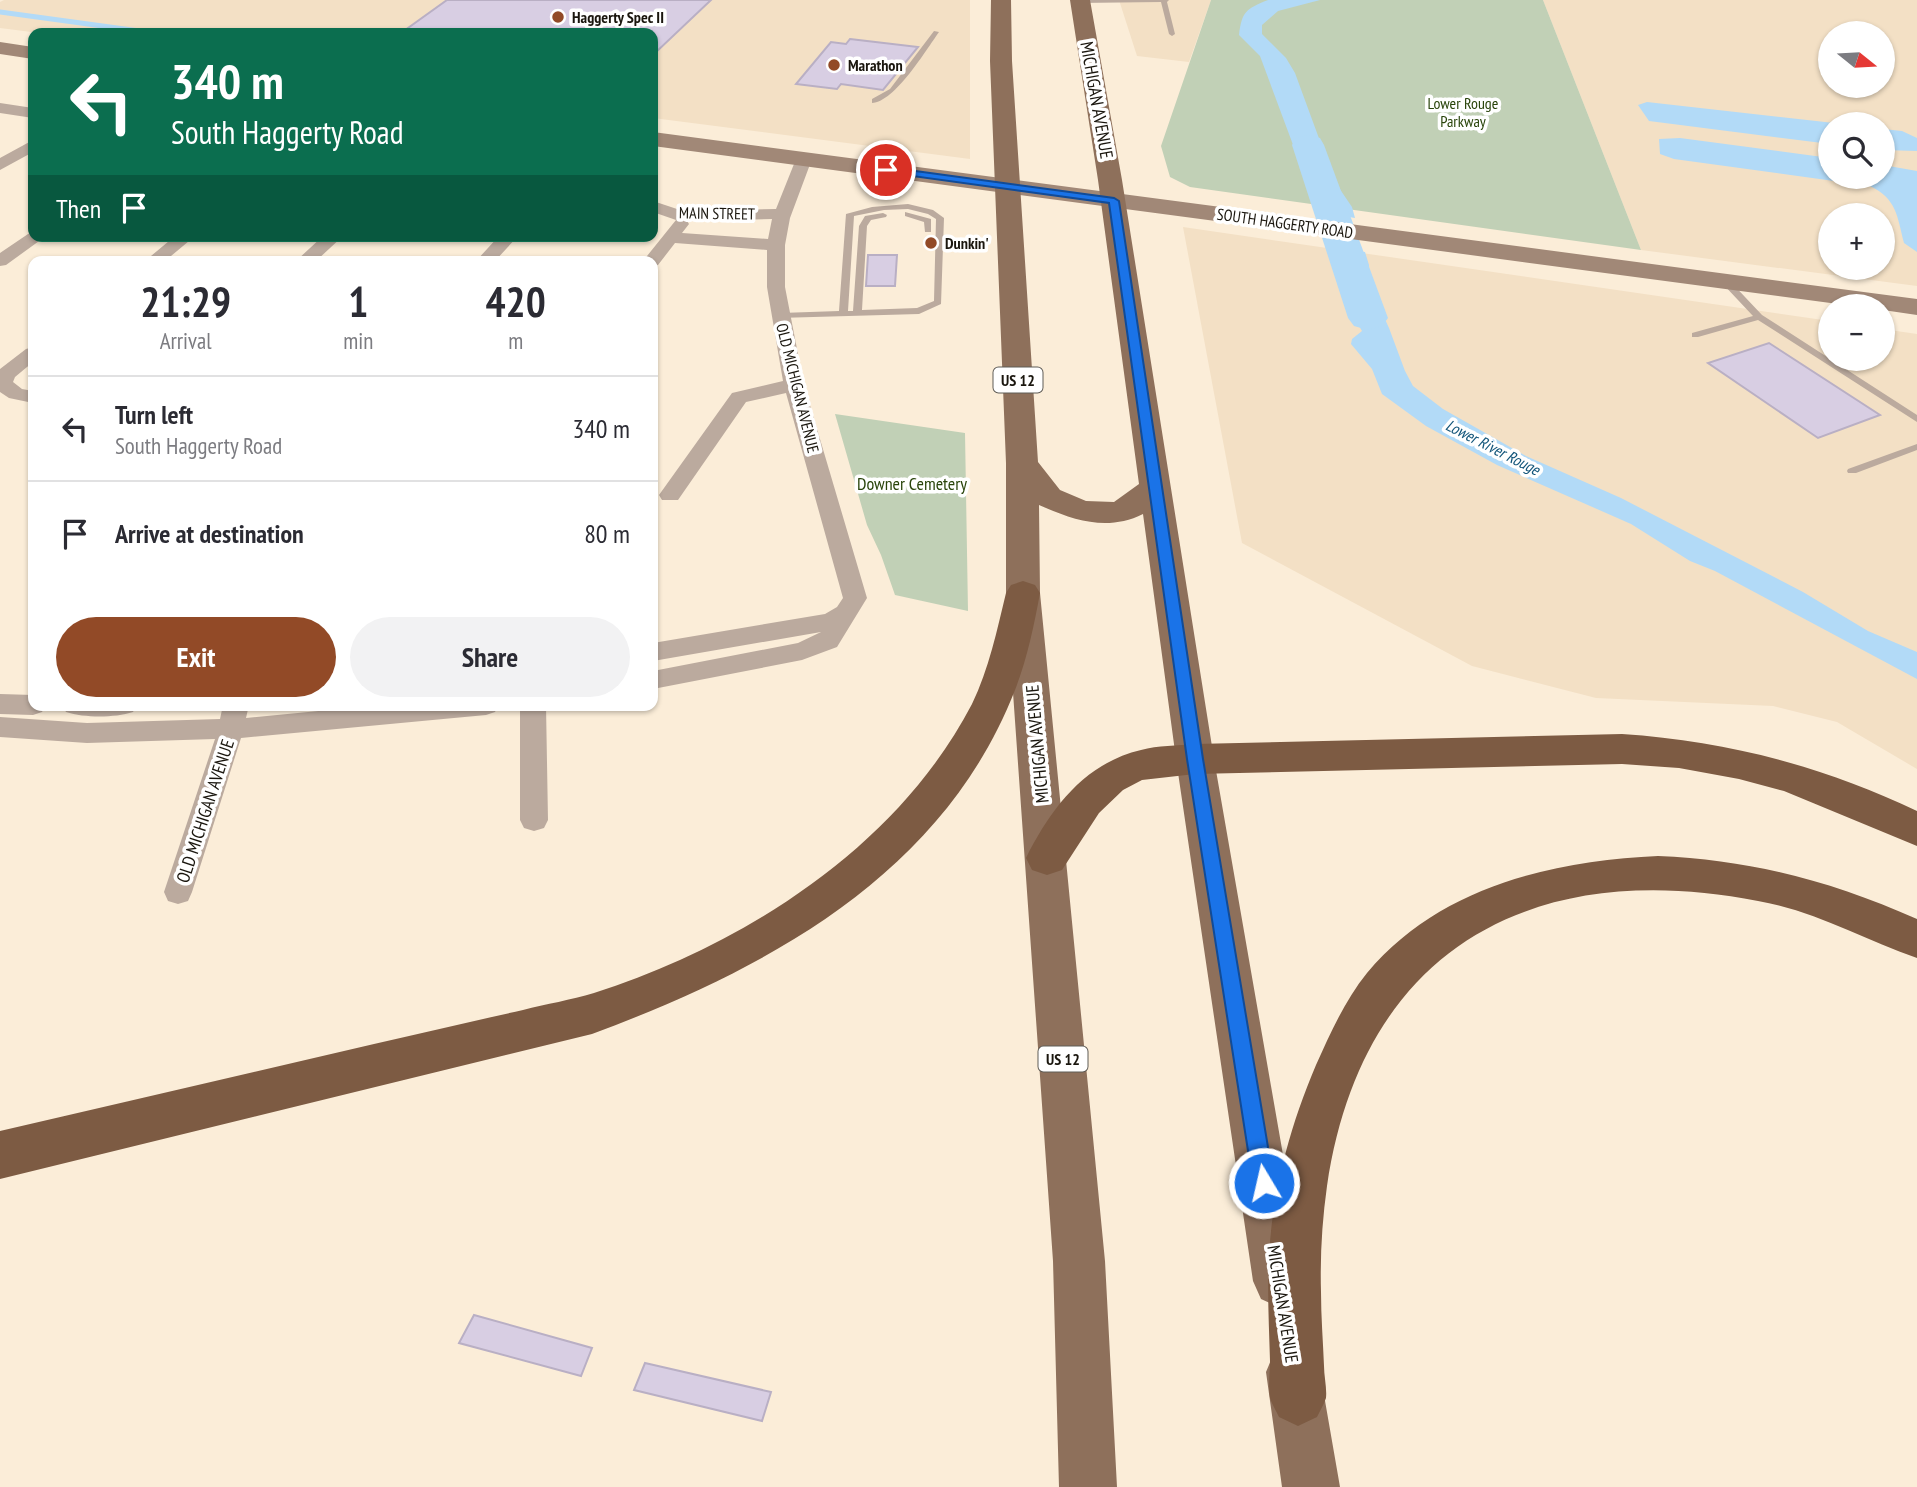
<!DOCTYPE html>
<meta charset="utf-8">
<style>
:root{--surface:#fff;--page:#f2f2f3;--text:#2b2b33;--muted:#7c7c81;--line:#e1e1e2;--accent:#924a27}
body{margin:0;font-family:"PT Sans Narrow",sans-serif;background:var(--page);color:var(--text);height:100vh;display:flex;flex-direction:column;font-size:26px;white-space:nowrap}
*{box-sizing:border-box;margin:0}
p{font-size:23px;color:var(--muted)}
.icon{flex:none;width:38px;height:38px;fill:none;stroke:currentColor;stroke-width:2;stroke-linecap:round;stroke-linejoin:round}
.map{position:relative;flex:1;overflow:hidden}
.drawer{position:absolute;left:28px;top:256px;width:630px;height:455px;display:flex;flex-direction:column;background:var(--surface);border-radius:14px;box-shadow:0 2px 5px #0004}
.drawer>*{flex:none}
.banner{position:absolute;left:28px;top:28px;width:630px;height:214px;border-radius:14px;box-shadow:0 2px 5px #0004;background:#0b6e4f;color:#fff;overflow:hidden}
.needle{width:46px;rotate:108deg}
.buttons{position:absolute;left:1818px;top:21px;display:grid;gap:14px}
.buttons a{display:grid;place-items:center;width:77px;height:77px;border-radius:50%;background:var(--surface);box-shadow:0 2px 5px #0004;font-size:35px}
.pin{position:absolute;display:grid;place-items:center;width:60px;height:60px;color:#fff;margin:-30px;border:4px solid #fff;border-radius:50%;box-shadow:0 2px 7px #0007}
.me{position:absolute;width:77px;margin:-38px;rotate:351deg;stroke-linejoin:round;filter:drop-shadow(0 0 5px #0008)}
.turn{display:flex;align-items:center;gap:24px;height:147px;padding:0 28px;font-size:32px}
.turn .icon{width:91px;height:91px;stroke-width:2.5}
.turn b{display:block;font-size:49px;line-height:60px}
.then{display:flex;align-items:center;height:66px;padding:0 28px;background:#0003;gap:14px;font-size:26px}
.eta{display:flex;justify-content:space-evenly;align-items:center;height:119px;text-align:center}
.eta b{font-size:42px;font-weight:800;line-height:49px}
.action{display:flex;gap:14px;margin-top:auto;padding:14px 28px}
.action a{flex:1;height:80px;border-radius:42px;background:var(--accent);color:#fff;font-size:28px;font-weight:800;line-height:80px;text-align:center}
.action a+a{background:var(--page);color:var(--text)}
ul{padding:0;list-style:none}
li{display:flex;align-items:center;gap:21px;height:105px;padding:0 28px;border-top:2px solid var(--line)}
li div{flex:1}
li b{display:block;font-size:26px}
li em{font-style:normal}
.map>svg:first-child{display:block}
</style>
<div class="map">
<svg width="1917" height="1487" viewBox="0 0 1917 1487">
<rect width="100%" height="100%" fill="#fbedd8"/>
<path fill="#f3e0c5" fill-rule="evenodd" d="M4,0h966v159l-317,-41v-85h-614l-39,-5v-26z
M1119,0h92l-22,62 -52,-6z
M1543,0h374v286l-276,-36zM1830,33h53v53h-53zM1830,124h53v53h-53zM1830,215h53v53h-53z
M1183,227l647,94v38h53v-30l34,5v435l-80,-47 -64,-16 -177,-8 -124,-32 -230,-123z"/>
<path fill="#c1d0b6" d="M1211,0h332l98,250 -451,-63 -20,-10 -9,-31z
M835,414l130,19 3,178 -73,-16 -14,-40 -14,-30z"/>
<path fill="#b2daf7" d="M1268,0h52l-42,11 -16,14v9l24,24 9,15 40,109 17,25 3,11 -37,-6 -58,-156 -21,-21c3,-24 7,-26 29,-35z
M1647,102l196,22h-13v20l-181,-23 -11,-16z
M1883,129l19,2 15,7v13l-34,-1z
M1680,138l150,20v19h53v-12l34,6v81l-13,-9c-7,-27 -7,-44 -34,-57l-196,-27 -14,-5 -1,-15z
M1328,246l37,6 4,13v19l20,44 16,43 8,15 30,23 83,47 95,42 182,94 65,39 49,21v27l-202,-108 -25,-10 -59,-37 -134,-59 -71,-39 -44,-32 -10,-25 -21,-25 1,-5 10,-8 -6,-10 -7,-25z"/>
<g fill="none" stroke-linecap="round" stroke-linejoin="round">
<path stroke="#b2daf7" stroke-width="5" d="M0,12l154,21"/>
<path fill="#b2daf7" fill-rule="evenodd" d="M1308,135l12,3 4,7 64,173 -6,8 -14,4 -14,-4 -6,-8 -56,-173 4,-7z"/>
</g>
<path fill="#d8cee3" stroke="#b9afc4" stroke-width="2" d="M447,0h264l-58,55v-22h-252z
M850,39l68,8 -35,43 -42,-6 -4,5 -41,-5 35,-42 15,2z
M868,255h29l-2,31h-29z
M1769,343l111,72 -62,23 -110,-75z
M474,1315l118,33 -11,28 -122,-33z
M645,1363l126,29 -9,29 -128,-31z"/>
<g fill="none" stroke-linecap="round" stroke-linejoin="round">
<path fill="#bbaa9e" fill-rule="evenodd" d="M1080,0h89l-2,2 8,32 -3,2 -3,-2 -8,-32 -83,1z
M934,31l5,1c-13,18 -44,70 -67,71v-4l18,-10z
M908,204l25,6 11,8 -3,86 -22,10 -141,4v-4l3,-1 58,-2 7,-97 26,-7zM908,209l20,5 8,5 -2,82 -17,7 -55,2 5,-84 4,-6 15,-3 1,-2 -4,-2 -18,3 -6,10 -6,85h-5l6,-95 30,-6z
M905,212l26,7v13h-6l-1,-10 -19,-6z
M1722,279h6l34,36 155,100v7l-159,-102 -60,17h-6v-4l61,-17 -31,-33z
M1917,444v6l-61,23h-8l-1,-2 1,-2z"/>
<path fill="#bbaa9e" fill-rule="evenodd" d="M0,103l33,5v10l-33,-5z
M33,140v12l-33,18v-12z
M804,154l8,5 -22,59 -5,27v42l19,98 63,213 -30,49 -35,13 -149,29v-18l145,-28 23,-11 -168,29v-18l172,-29 12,-7 6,-9 -57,-205 -40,9 -68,98h-16l-3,-5 73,-102 51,-12 -16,-94v-37l-92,-7 -17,22 -5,1v-5h-10l33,-41 -23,-8v-11l30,10 93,-2 20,-50zM772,219l-4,20 -86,-6 7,-9 -2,-3z
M31,232h2v4h13l-40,29 -6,1v-13z
M175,236h20l-30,25h-20z
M323,236h20l-27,25h-20z
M499,236h19l-23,25h-19z
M33,347v15l-18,15 -2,5 9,7 11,2v12l-24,-5 -9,-6v-23l26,-20z
M0,694l33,1v10h13l-4,7 -9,3 -33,-1z
M62,705h75l-4,7c-19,6 -48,6 -67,0z
M223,705h26l-3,13 134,-13h119l-4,7 -9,3 -245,23 -49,154 -4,9 -10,3 -10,-3 -4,-9 51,-153 -128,4 -87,-6v-20l87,6 133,-4z
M520,705h26l2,115 -4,8 -10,3 -10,-3 -4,-8z"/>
<path fill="#a18877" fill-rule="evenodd" d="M0,42l33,5v12l-33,-5z
M653,132l1264,167v16l-34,-5v-4h-30l-1200,-160z"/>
<path fill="#8e705b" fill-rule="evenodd" d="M991,0h20l1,61 26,401 22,28 26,11 28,1 25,-18 -41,-304 -28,-180h20l32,180 92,579 91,522 -8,18 -18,8 -18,-8 -8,-18 -77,-522 -33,-245c-36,18 -70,6 -104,-9l1,88 65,668 12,226h-58l-6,-226 -47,-668v-130l-16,-402z
M1293,1345l19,8 8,19 20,115h-58l-16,-115 8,-19z"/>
<path fill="#7d5b43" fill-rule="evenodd" d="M1023,581l12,4 5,8c-6,33 -13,66 -25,97 -72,185 -248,279 -423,344l-592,145v-48c125,-29 249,-58 374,-87 50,-11 99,-23 149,-34 23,-6 48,-10 71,-17 151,-49 303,-145 378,-289 17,-35 25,-74 34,-111l5,-8z
M1622,734c105,7 200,32 295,77v35l-133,-55 -45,-12 -60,-11 -57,-4 -427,10 -53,6 -19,10 -24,23 -37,57 -15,5 -15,-5 -6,-12c25,-50 59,-95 115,-108 17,-5 36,-4 54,-6z
M1658,856c94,4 173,25 259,63v39c-54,-19 -102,-47 -159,-57 -227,-44 -396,48 -431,285 -5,35 -7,71 -6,106 0,25 2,49 3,74 0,10 3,22 2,32 -2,6 -6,13 -9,19l-19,9 -19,-9c-3,-6 -7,-13 -9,-19 -2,-12 0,-26 0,-37 -1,-36 -3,-71 -1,-106 4,-66 21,-129 47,-190 14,-31 29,-65 51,-92 72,-86 184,-112 291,-117z"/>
</g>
<path fill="#1a73e8" stroke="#114b97" stroke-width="2" d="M886,167l228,31 5,3 84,558 71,424 -3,7 -7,3 -8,-3 -3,-7 -66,-424 -78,-556 -226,-31v-4z"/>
<g fill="#924a27" stroke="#fff" stroke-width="2.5">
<circle cx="558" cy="17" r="7"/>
<circle cx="834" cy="65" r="7"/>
<circle cx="931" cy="243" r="7"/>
</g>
<g text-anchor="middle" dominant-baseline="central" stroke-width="7" stroke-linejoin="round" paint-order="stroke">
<g font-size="16" font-weight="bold" fill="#1a160e" stroke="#fff" text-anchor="start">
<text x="572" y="17">Haggerty Spec II</text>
<text x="848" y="65">Marathon</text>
<text x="945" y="243">Dunkin'</text>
</g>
<g font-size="16" fill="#29440a" stroke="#fff">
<text x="1463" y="103">Lower Rouge<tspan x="1463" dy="18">Parkway</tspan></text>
</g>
<g font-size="16" fill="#1a160e" stroke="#fff">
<text transform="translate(717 213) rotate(1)">MAIN STREET</text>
<text transform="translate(1285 223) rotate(8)">SOUTH HAGGERTY ROAD</text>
<text transform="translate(798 388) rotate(76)">OLD MICHIGAN AVENUE</text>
</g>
<g fill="#fff" stroke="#5f5c56" stroke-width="2">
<rect x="993.5" y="367.5" width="49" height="25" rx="5"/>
<rect x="1038.5" y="1046.5" width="49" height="25" rx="5"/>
</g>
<g font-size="16" font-weight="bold" fill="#1a160e">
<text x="1018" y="380">US 12</text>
<text x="1063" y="1059">US 12</text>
</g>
<g font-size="16" font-style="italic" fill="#12557a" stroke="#fff">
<text transform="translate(1493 447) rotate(27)">Lower River Rouge</text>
</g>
<g font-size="18" fill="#1a160e" stroke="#fff">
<text transform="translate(1097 100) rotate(80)">MICHIGAN AVENUE</text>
<text transform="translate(1037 744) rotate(-95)">MICHIGAN AVENUE</text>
<text transform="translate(205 811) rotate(-72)">OLD MICHIGAN AVENUE</text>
<text transform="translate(1283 1304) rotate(81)">MICHIGAN AVENUE</text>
</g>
<g font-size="18" fill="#29440a" stroke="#fff">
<text x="912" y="483">Downer Cemetery</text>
</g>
</g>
</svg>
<div class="buttons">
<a><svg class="needle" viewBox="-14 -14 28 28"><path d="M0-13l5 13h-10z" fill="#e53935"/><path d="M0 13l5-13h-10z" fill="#7c7c81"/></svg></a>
<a><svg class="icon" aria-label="search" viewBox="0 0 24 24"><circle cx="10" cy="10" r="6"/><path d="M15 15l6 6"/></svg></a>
<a>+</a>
<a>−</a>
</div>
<div class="pin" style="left:886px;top:170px;background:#d93025"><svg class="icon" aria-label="arrive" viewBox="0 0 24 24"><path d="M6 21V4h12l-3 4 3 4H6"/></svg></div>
<svg class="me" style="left:1264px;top:1183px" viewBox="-20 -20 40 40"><circle r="17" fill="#1a73e8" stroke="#fff" stroke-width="3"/><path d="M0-11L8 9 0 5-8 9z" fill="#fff"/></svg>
<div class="banner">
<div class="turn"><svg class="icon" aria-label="left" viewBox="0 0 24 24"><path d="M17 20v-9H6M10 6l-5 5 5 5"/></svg><div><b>340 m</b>South Haggerty Road</div></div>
<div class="then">Then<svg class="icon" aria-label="arrive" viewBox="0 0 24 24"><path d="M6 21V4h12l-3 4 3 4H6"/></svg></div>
</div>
<section class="drawer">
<div class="eta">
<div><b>21:29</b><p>Arrival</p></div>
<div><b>1</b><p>min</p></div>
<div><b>420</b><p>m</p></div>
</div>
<ul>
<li><svg class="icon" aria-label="left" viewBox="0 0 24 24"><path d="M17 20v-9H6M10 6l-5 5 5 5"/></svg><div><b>Turn left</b><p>South Haggerty Road</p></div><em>340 m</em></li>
<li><svg class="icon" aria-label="arrive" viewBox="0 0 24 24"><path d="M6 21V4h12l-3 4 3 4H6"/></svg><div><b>Arrive at destination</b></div><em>80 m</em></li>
</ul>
<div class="action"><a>Exit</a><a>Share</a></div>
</section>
</div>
